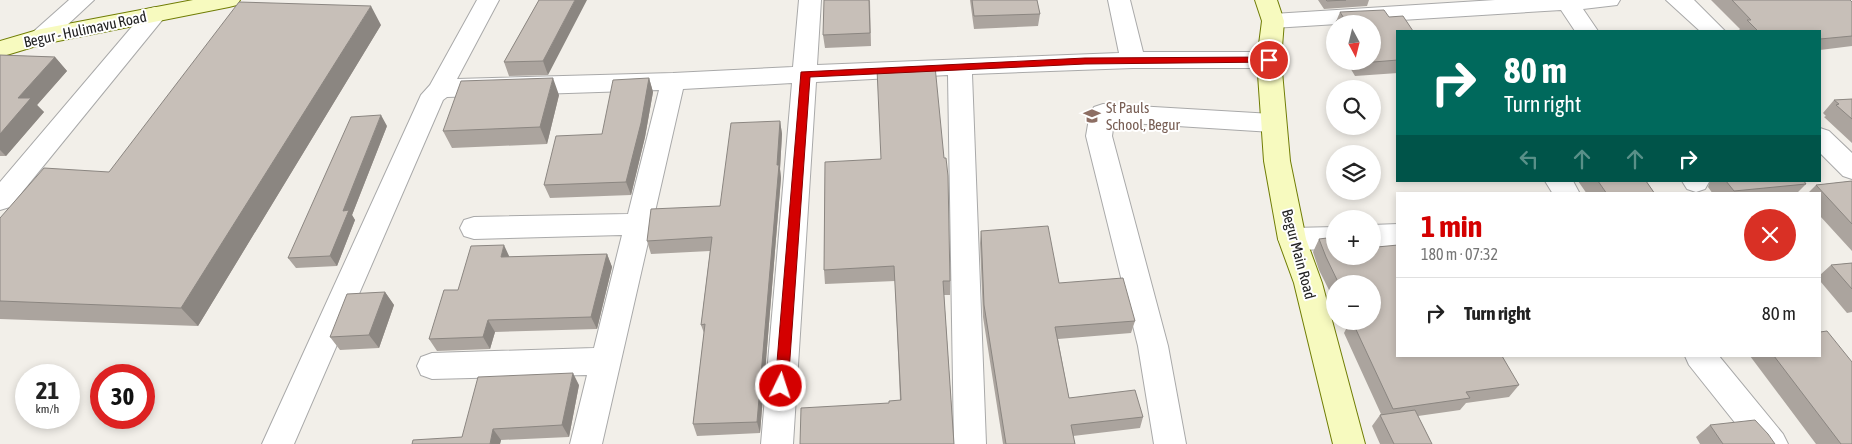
<!DOCTYPE html>
<meta charset="utf-8">
<style>
:root{--surface:#fff;--page:#f2f2f2;--text:#222;--muted:#767676;--line:#e0e0e0;--accent:#d40000}
body{margin:0;font-family:"Asap Condensed",sans-serif;background:var(--page);color:var(--text);height:100vh;display:flex;flex-direction:column;font-size:19px;white-space:nowrap}
*{box-sizing:border-box;margin:0}
p{font-size:16px;color:var(--muted)}
.icon{flex:none;width:28px;height:28px;fill:none;stroke:currentColor;stroke-width:2;stroke-linecap:round;stroke-linejoin:round}
.map{position:relative;flex:1;overflow:hidden}
.panel{position:absolute;left:1396px;top:192px;width:425px;height:165px;display:flex;flex-direction:column;background:var(--surface);border-radius:0px;box-shadow:0 2px 8px #0003}
.panel>*{flex:none}
.guide{position:absolute;left:1396px;top:30px;width:425px;height:152px;border-radius:0px;box-shadow:0 2px 8px #0003;background:#00695c;color:#fff;overflow:hidden}
.needle{width:32px;rotate:173deg}
.buttons{position:absolute;left:1326px;top:15px;display:grid;gap:10px}
.buttons a{display:grid;place-items:center;width:55px;height:55px;border-radius:50%;background:var(--surface);box-shadow:0 2px 8px #0003;font-size:25px}
.speed{position:absolute;left:15px;top:364px;display:flex;gap:10px;font-size:25px;font-weight:700;text-align:center}
.speed>*{display:grid;place-content:center;width:65px;height:65px;border-radius:50%;background:var(--surface);box-shadow:0 2px 8px #0003;line-height:1}
.speed small{font-size:12px;font-weight:400}
.speed .limit{border:8px solid #d22;background:#fff;color:#111}
.pin{position:absolute;display:grid;place-items:center;width:42px;height:42px;color:#fff;margin:-21px;border:2px solid #fff;border-radius:50%;box-shadow:0 1px 5px #0007}
.me{position:absolute;width:55px;margin:-28px;rotate:4deg;stroke-linejoin:round;filter:drop-shadow(0 0 4px #0008)}
.turn{display:flex;align-items:center;gap:18px;height:105px;padding:0 25px;font-size:22px}
.turn .icon{width:65px;height:65px;stroke-width:2.5}
.turn b{display:block;font-size:35px;line-height:42px}
.lanes{display:flex;align-items:center;height:48px;padding:0 25px;background:#0003;justify-content:center;gap:25px;direction:ltr}
.lanes .off{opacity:.35}
.round{display:grid;place-items:center;flex:none;width:52px;height:52px;border-radius:26px;background:var(--page)}
.head{display:flex;align-items:center;justify-content:space-between;height:85px;padding:0 25px}
h1{font-size:30px;font-weight:700;line-height:38px;color:var(--accent)}
ul{padding:0;list-style:none}
li{display:flex;align-items:center;gap:15px;height:70px;padding:0 25px;border-top:1px solid var(--line)}
li div{flex:1}
li b{display:block;font-size:19px}
li em{font-style:normal}
.map>svg:first-child{display:block}
</style>
<div class="map">
<svg width="1852" height="444" viewBox="0 0 1852 444">
<rect width="100%" height="100%" fill="#f2efe9"/>
<g fill="none" stroke-linecap="round" stroke-linejoin="round">
<g stroke="#a9a9a9" stroke-width="2">
<path id="street" d="M69,0h25l-45,42 -8,3 -8,-3 -4,-5 4,-5z
M477,0h22l-42,79 216,-6 120,-6 6,-67h22l-4,65 302,-12 -11,-53h22l13,52h126l8,2 4,6 -4,6 -8,2h-136l-161,6 14,370h-32l-6,-369 -132,7 -23,362h-32l31,-361 -109,6 -81,355h-32l17,-69 -155,4 -11,-4 -4,-9 4,-9 11,-4 162,-5 28,-113 -148,4 -10,-3 -4,-8 4,-8 10,-3 154,-3 31,-124 -212,7 -4,3 -149,344h-32l159,-349 9,-10z
M1495,0h125l-3,5 -34,4 15,22h-23l-14,-21 -288,18 -8,-2 -3,-5 3,-5 8,-2z
M1666,0h28l31,31h-25z
M155,7l8,2 3,5 -3,5 -153,188 -10,3v-28l147,-173z
M1103,104l170,10 9,3 4,6 -4,6 -9,3 -159,-10 -2,14 56,210 18,98h-32l-16,-98 -52,-210 4,-23 4,-6z
M1820,128l9,3 23,22v26l-9,-3 -23,-23z
M1545,181h28l7,13h-27z
M1682,181h27v1l-4,7 -9,3 -9,-3z
M1398,224v22l-26,1v-22z
M1335,227v22l-43,1 -10,-3 -4,-8 4,-8 10,-3z
M1685,356h34l64,78 5,10h-36l-63,-79z"/>
</g>
<g stroke="#707d05" stroke-width="2">
<path id="secondary" d="M193,0h47l-3,5 -8,2 -186,37 -43,13v-16l41,-12z
M1255,0h22l7,21 -3,39 9,101 16,78 16,44 43,161h-32l-39,-161 -16,-44 -14,-78 -7,-101 5,-39z"/>
</g>
<use href="#street" fill="#fff" fill-rule="evenodd"/>
<use href="#secondary" fill="#f7fabf" fill-rule="evenodd"/>
</g>
<path fill="#aba49e" d="M539,0l9,75 -39,1 -5,-14z
M870,0l1,46 -46,2 -2,-13z
M970,0h67l3,14 -2,12 -64,3z
M1318,0h51l-2,6 -43,3z
M1711,0h139l2,2v44l-32,4v-19h-82l2,-2z
M1340,12l49,5 9,14v42l-43,3 -9,-15h26v-37h-37z
M381,25l-183,301 -198,-7v-101l109,-46z
M1335,25v16l-4,-6z
M0,55l55,2 12,14 -30,34 7,7 -38,44h-6z
M649,78l4,14 -8,45 -14,58 -81,3 -6,-13 58,-51z
M559,95l-12,49 -95,4 -9,-17z
M1852,99v44l-28,-26 2,-1 -3,-3 11,-13z
M780,121l2,13 -2,35 1,9 -21,255 -63,3 -4,-12 11,-91 -3,-8 9,-74 -59,3 -4,-13 73,-35z
M387,126l-35,89 3,5 -18,46 -41,2 -8,-10z
M825,162l125,119v14h-6l10,149 -54,-44 -5,-119 -70,3 -1,-14z
M1578,181h68l9,13h-68z
M1710,181h94l2,3 -10,10h-83l-5,-7z
M1852,181v70l-32,-35v-22h-13l9,-9z
M981,231l78,52 76,38 -4,12 -73,6 11,59 74,19 -3,11 -67,8 2,8h-72l-20,-127 -3,-74z
M1319,239l58,8 142,138 -10,12 -43,6 -6,7 -42,6 14,28h-52l-8,-18 8,-11 1,-1 -37,-81 3,-6 -2,-6h27v-37h-37v18l-16,-32 -6,-18z
M607,254l5,13 -15,62 -102,3 -5,17 -53,2 -8,-12 81,-82z
M1852,263v49l-5,1 -27,-32v-6l11,-10z
M385,292l9,13 -15,43 -39,2 -10,-13z
M1750,356h70l32,88h-36z
M579,385l-10,52 -68,3 -1,4h-88l50,-7z
M1710,425l65,19h-75l-4,-7z"/>
<path fill="#8b8681" d="M575,0h12l-39,75 -5,-14z
M371,6l10,19 -183,301 -17,-18z
M55,57l12,14 -30,34 7,7 -38,44 -6,-6v-16l18,-36z
M553,78l6,17 -12,49 -7,-17z
M649,78l4,14 -8,45 -14,58 -5,-13z
M381,115l6,11 -35,89 3,5 -18,46 -7,-10 13,-45z
M780,121l2,13 -2,35 1,9 -21,255 -3,-11z
M504,245l6,13 -9,-1z
M607,254l5,13 -15,62 -6,-12z
M385,292l9,13 -15,43 -10,-13z
M488,320l7,12 -5,17 -7,-12z
M573,373l6,12 -10,52 -7,-12z
M493,429l8,11 -1,4h-10z"/>
<path fill="#c7bfb8" stroke="#8b8681" d="M539,0h36l-32,61 -39,1z
M824,0h45l1,33 -47,2z
M972,0h65l3,14 -66,2z
M1326,0h20l-19,1z
M1732,0h118l2,2v34l-32,3v-8h-62l-11,-11h4z
M239,2l132,4 -190,302 -181,-7v-83l44,-50 65,4z
M1384,10l5,7 14,-1 10,15h-15v29l-37,3 -1,-2h12v-37h-34l-2,-3 9,-1 -5,-8z
M0,55l55,2 -37,41h13l-31,36z
M935,66l9,92h2l2,18 2,105h-7l11,163h-154l1,-36 88,-5v-2l12,-1 -7,-134 -70,4 1,-108 56,-3 -4,-90z
M553,78l-13,49 -97,4 18,-50z
M649,78l-8,45 -15,59 -82,3 12,-49 46,-2 11,-54z
M1852,99v20l-16,-14 3,-1 -5,-4z
M381,115l-38,96 6,-1 -19,46 -42,2 63,-141z
M780,121l-3,44h2l-22,257 -64,2 12,-100 -4,1 11,-88 -65,4 4,-32 69,-3 11,-83z
M1598,181h48l9,13h-48z
M1726,181h78l2,3 -72,7z
M1852,181v43l-36,-39z
M1048,226l11,57 64,-5 12,43 -80,6 14,71 66,-8 8,27 -72,8 4,19h-69l-22,-139 -3,-74z
M1335,237v19h37v-17l5,8 21,-2v111h104l17,29 -53,7 4,6 -77,11 -41,-88h20v-37h-33l-13,-27 -7,-18z
M504,245l-3,12 106,-3 -16,63 -103,3 -5,17 -54,2 15,-49h14l13,-44z
M1852,263v26l-21,-24z
M385,292l-16,43 -39,2 17,-43z
M1827,331l25,31v82h-11l-67,-88h46v-24z
M573,373l-11,52 -69,4 -3,15h-78l1,-4 49,-3 16,-60z
M1415,410l17,34h-38l-14,-29z
M1755,420l13,14 7,10h-52l-13,-19z"/>
<path fill="#d40000" stroke="#8a0000" d="M1269,57l4,1v4l-188,2 -275,13 -22,309 -2,4 -5,1 -4,-1 -2,-4 26,-314 284,-14z"/>
<defs>
<g id="school-bare" transform="scale(1.35)"><path d="M0-5L7-2L0 1L-7-2ZM-4 1L0 2.5L4 1V4Q0 6-4 4Z" fill="#8d6e63" stroke="#fff" stroke-width="2.5" paint-order="stroke"/></g>
</defs>
<g fill-rule="evenodd">
<use href="#school-bare" x="1092" y="116"/>
</g>
<g text-anchor="middle" dominant-baseline="central" stroke-width="4" stroke-linejoin="round" paint-order="stroke">
<g font-size="15" fill="#222" stroke="#fff">
<text transform="translate(85 29) rotate(-12)">Begur - Hulimavu Road</text>
<text transform="translate(1299 254) rotate(75)">Begur Main Road</text>
</g>
<g font-size="15" fill="#785e54" stroke="#fff" text-anchor="start">
<text x="1106" y="107">St Pauls<tspan x="1106" dy="17">School, Begur</tspan></text>
</g>
</g>
</svg>
<div class="buttons">
<a><svg class="needle" viewBox="-14 -14 28 28"><path d="M0-13l5 13h-10z" fill="#e53935"/><path d="M0 13l5-13h-10z" fill="#767676"/></svg></a>
<a><svg class="icon" aria-label="search" viewBox="0 0 24 24"><circle cx="10" cy="10" r="6"/><path d="M15 15l6 6"/></svg></a>
<a><svg class="icon" aria-label="layers" viewBox="0 0 24 24"><path d="M12 4l9 5-9 5-9-5zM3 14l9 5 9-5"/></svg></a>
<a>+</a>
<a>−</a>
</div>
<div class="speed"><div>21<small>km/h</small></div><div class="limit">30</div></div>
<div class="pin" style="left:1269px;top:60px;background:#d93025"><svg class="icon" aria-label="arrive" viewBox="0 0 24 24"><path d="M6 21V4h12l-3 4 3 4H6"/></svg></div>
<svg class="me" style="left:781px;top:386px" viewBox="-20 -20 40 40"><circle r="17" fill="#d40000" stroke="#fff" stroke-width="3"/><path d="M0-11L8 9 0 5-8 9z" fill="#fff"/></svg>
<div class="guide">
<div class="turn"><svg class="icon" aria-label="right" viewBox="0 0 24 24"><path d="M7 20v-9h11M14 6l5 5-5 5"/></svg><div><b>80 m</b>Turn right</div></div>
<div class="lanes"><svg class="icon off" aria-label="left" viewBox="0 0 24 24"><path d="M17 20v-9H6M10 6l-5 5 5 5"/></svg><svg class="icon off" aria-label="ahead" viewBox="0 0 24 24"><path d="M12 20V5M6 11l6-6 6 6"/></svg><svg class="icon off" aria-label="ahead" viewBox="0 0 24 24"><path d="M12 20V5M6 11l6-6 6 6"/></svg><svg class="icon" aria-label="right" viewBox="0 0 24 24"><path d="M7 20v-9h11M14 6l5 5-5 5"/></svg></div>
</div>
<section class="panel">
<div class="head"><div><h1>1 min</h1><p>180 m · 07:32</p></div><a class="round" style="background:#d93025;color:#fff"><svg class="icon" aria-label="close" viewBox="0 0 24 24"><path d="M6 6l12 12M18 6L6 18"/></svg></a></div>
<ul>
<li><svg class="icon" aria-label="right" viewBox="0 0 24 24"><path d="M7 20v-9h11M14 6l5 5-5 5"/></svg><div><b>Turn right</b></div><em>80 m</em></li>
</ul>
</section>
</div>
